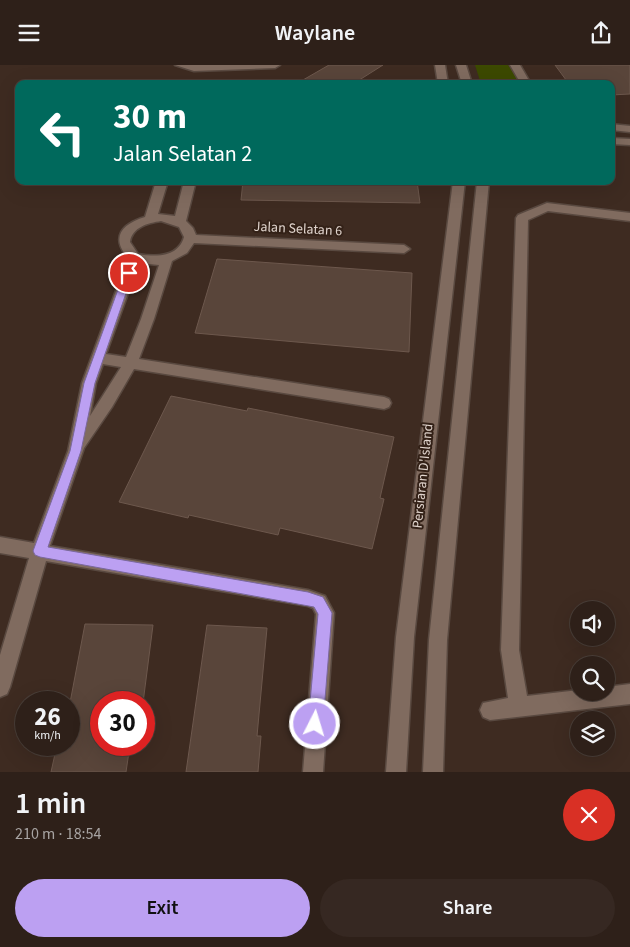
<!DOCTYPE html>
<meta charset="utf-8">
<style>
:root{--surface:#2e2019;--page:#362822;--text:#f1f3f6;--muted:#a7a3a2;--line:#493e38;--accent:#bca0f2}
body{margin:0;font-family:"Source Sans 3",sans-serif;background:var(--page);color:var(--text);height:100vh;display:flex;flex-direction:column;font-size:19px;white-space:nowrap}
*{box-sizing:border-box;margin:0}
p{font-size:16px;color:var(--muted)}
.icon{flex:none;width:28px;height:28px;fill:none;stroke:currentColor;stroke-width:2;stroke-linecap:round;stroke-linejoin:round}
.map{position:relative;height:707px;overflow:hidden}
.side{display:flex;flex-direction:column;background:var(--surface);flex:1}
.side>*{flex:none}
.top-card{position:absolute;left:15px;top:15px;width:600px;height:105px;border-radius:10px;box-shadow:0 5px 20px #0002,0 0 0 1px var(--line);background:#00695c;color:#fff;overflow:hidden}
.fabs{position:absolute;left:570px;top:536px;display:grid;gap:10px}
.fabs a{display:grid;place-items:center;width:45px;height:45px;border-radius:50%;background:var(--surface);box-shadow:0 5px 20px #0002,0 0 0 1px var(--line);font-size:25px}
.speed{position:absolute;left:15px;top:626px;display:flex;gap:10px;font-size:25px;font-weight:700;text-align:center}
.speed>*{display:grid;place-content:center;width:65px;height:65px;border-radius:50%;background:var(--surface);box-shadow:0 5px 20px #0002,0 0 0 1px var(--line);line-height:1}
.speed small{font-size:12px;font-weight:400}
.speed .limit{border:8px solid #d22;background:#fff;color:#111}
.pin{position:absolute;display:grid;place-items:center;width:42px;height:42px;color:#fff;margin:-21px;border:2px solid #fff;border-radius:50%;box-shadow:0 1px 5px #0007}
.me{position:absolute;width:55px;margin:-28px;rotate:5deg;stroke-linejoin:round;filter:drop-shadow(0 0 4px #0008)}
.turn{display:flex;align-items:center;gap:18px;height:105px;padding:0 15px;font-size:22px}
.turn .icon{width:65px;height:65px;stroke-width:2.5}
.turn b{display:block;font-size:35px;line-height:42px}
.round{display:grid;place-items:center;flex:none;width:52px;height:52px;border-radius:26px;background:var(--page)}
.overview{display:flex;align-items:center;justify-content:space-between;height:85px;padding:0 15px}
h1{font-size:30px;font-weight:600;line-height:38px}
.primary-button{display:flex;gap:10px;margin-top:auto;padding:10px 15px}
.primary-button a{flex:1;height:58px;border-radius:30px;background:var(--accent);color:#111;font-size:20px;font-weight:600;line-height:58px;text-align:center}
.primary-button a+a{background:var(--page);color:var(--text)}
header{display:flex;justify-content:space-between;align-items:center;height:65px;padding:0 15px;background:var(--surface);font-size:22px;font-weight:600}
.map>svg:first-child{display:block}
</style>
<header><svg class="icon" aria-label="menu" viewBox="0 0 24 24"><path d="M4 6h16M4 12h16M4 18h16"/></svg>Waylane<svg class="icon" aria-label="share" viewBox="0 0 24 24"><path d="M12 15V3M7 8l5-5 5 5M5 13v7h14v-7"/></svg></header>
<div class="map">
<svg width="630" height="707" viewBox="0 0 630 707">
<rect width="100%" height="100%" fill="#3e2b21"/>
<path fill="#3c4900" d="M475,0h33l9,12 -3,7h-33z"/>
<path fill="#59453a" stroke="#6d584d" d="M329,0h54l-30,19h-57z
M555,0h75v29l-19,1v-11h-42z
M243,116h174l3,22 -179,-3z
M217,194l195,14 -3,79 -214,-19z
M171,331l76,15 1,-3 146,29 -14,61 4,1 -12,50 -92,-21 -2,7 -89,-20 -1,3 -69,-16z
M85,559l68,1 -10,78h-42v42h29l-4,27h-75l6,-27h12v-37z
M207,560l60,3 -10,108h4l-3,36h-72z"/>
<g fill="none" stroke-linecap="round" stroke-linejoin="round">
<g stroke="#594940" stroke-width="3">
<path id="street" d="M175,0h105l-5,3 -81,3z
M435,0h10l3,19h-10z
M456,0h10l6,19h-10z
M510,0h10l11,19h-10z
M611,59l19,2v6l-19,-2z
M611,73l19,1v6l-19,-1z
M156,116h12l-10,33 17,2 9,-35h12l-10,40 7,7 3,7 208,10 6,4 -6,4 -210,-10 -7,10 -15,8 -18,58 -15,40 245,38 5,2 2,4 -2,4 -5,2 -250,-40 -22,38 -28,41 -34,98 258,44 17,6 9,17 -11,159h-20l13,-158 -3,-6 -5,-2 -262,-45 -36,126 -3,7 -7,3v-42l29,-97 -29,-5v-16l34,6 34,-92 14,-68 46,-125c-18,-21 -6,-34 17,-41zM161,156l18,6 5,10c-6,21 -29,20 -46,17l-8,-12c2,-15 18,-19 31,-21zM139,198l20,2 -18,54 -15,38 -20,-3zM103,299l18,3 -31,49 6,-33z
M547,138l83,10v8l-82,-10 -20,9 -9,430 8,46 52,-6v3h27v-6l24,-3v20l-140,16 -7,-3 -3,-7 3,-7 25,-5 -7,-48 15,-432 2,-3z"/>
</g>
<g stroke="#594940" stroke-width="3">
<path id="secondary" d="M453,116h12l-51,456 -8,135h-20l10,-135z
M477,116h12l-42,459 -4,132h-20l6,-132z"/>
</g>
<use href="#street" fill="#806b5f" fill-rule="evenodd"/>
<use href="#secondary" fill="#806b5f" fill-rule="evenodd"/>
</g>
<path fill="#bca0f2" stroke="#7a689d" d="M129,205l4,3 -38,110 -14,68 -33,96 260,45 15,5 9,16 -9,111 -2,5 -6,2 -5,-2 -2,-5 10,-110 -4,-7 -274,-50 -5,-2 -2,-4 37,-100 14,-68 40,-110z"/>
<g text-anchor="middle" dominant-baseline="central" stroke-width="4" stroke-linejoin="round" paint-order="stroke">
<g font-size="14" fill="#e0d4cd" stroke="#332117">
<text transform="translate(298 164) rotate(3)">Jalan Selatan 6</text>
<text transform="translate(423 411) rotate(-84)">Persiaran D'Island</text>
</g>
</g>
</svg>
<div class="fabs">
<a><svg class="icon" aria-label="sound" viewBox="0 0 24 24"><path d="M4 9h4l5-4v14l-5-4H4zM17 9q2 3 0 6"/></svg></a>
<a><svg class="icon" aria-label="search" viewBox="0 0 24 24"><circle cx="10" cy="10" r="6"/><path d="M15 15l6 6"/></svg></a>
<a><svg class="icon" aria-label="layers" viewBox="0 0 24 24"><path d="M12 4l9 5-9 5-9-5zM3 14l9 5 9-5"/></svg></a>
</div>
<div class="speed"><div>26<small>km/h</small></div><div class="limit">30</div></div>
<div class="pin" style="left:129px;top:208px;background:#d93025"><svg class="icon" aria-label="arrive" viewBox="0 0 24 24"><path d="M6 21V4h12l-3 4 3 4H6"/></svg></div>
<svg class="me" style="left:315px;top:659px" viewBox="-20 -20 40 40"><circle r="17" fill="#bca0f2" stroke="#fff" stroke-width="3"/><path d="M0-11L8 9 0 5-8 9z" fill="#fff"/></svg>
<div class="top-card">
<div class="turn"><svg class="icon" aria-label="left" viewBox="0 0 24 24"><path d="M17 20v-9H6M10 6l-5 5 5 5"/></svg><div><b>30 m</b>Jalan Selatan 2</div></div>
</div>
</div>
<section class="side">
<div class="overview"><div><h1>1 min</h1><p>210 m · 18:54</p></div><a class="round" style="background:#d93025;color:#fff"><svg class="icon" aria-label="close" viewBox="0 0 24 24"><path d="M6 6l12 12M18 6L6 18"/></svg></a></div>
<div class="primary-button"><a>Exit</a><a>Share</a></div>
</section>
